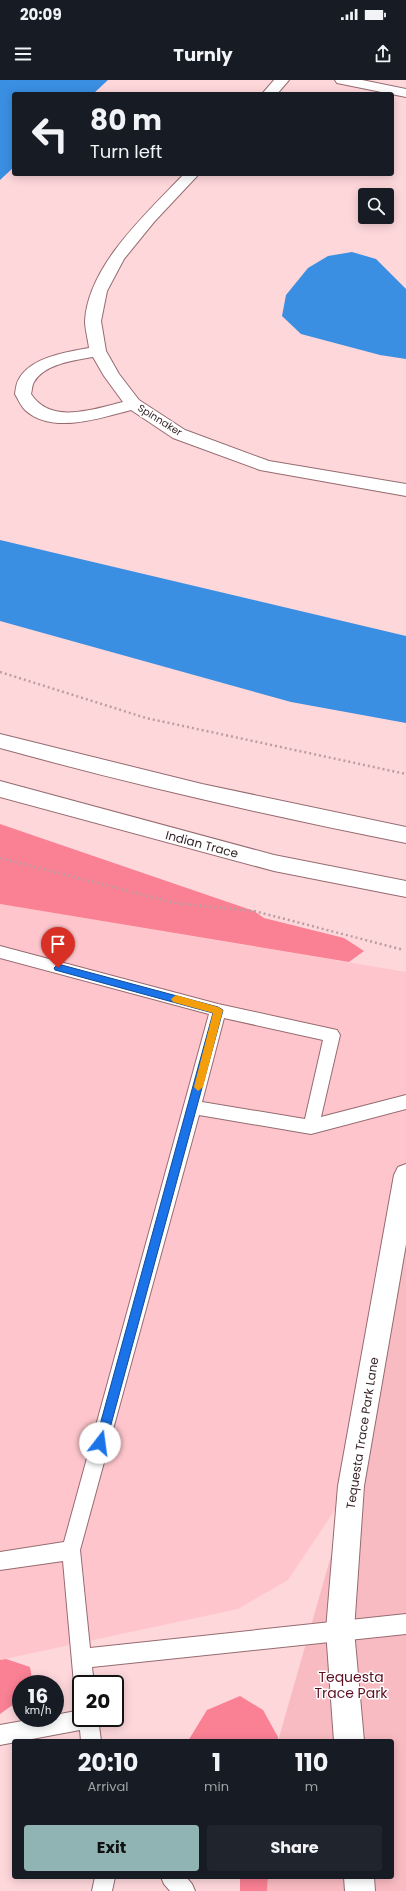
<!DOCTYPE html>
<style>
:root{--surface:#171b24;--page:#20242c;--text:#f1f3f6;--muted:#9ea1a6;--accent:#90b4b4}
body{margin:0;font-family:Poppins,sans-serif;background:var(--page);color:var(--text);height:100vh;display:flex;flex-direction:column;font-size:15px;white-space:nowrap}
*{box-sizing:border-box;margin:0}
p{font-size:13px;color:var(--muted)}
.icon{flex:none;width:22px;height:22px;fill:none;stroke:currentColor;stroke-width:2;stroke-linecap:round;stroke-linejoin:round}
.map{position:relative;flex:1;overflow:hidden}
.details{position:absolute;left:12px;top:1659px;width:382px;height:140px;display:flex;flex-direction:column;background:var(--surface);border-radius:4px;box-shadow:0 2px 10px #0003}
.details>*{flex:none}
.guide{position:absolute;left:12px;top:12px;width:382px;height:84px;border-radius:4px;box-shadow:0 2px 10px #0003;background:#171b24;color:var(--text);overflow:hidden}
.tools{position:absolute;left:358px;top:108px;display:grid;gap:8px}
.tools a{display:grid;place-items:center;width:36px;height:36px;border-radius:4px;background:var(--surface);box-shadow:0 2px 10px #0003;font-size:20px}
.speed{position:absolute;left:12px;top:1595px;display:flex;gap:8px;font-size:20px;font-weight:700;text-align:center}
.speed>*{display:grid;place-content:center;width:52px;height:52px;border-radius:50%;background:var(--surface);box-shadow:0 2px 10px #0003;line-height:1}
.speed small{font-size:10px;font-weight:400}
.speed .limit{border:2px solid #111;border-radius:6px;background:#fff;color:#111}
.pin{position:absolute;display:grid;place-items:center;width:34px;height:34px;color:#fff;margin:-41px -17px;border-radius:50% 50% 50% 0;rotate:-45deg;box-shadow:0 0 4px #0007}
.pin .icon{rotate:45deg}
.me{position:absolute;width:44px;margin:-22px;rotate:15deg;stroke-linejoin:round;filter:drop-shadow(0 0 3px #0008)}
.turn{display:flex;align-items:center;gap:14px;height:84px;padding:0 12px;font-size:18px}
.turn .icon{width:52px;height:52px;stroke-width:2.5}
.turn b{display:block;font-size:28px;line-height:34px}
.eta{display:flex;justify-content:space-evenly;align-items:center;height:68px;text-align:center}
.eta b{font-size:24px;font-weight:700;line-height:28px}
.cta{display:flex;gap:8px;margin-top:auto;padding:8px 12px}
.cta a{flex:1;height:46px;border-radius:4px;background:var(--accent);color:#111;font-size:16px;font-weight:700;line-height:46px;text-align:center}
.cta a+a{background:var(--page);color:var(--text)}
.status{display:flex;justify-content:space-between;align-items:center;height:28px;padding:0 20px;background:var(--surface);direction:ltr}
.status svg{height:11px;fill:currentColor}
header{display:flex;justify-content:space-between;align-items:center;height:52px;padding:0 12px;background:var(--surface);font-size:18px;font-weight:700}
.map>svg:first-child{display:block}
</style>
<div class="status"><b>20:09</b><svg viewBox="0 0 49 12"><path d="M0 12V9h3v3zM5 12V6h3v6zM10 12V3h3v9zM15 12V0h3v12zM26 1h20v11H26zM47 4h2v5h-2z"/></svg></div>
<header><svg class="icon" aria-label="menu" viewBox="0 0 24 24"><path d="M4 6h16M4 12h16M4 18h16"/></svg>Turnly<svg class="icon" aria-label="share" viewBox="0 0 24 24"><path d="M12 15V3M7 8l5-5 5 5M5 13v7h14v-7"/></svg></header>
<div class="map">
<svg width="406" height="1811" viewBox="0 0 406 1811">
<rect width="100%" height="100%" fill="#fed7db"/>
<path fill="#fec6cc" d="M0,824l406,68v203l-55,311 -63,94 -50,29 -238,51z"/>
<path fill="#f9bbc2" d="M406,1095v716h-139l1,-14h124v-136h-114l73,-255z"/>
<path fill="#fa8094" d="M0,744l254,87 10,7 80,20 20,13 -15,11 -349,-58z
M6,1579l24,8 3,17h-12v15l-21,15v-54z
M240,1616l23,14 15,27v4h-90l19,-31z
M240,1797h28l-1,14h-27z"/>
<path fill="#3a8fe2" d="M0,0h108l-15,14h-79v73l-14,13z
M352,172l24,7 30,30v70l-26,-4 -79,-21 -19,-18 4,-21 22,-27 20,-12z
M0,460l406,96v87l-115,-21 -291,-81z"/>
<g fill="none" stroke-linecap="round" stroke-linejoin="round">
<g stroke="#956b70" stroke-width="2">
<path id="lane" d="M0,866l218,58 119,26 3,5 -19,82 85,-22v14l-95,25 -112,-19 -119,435 10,98 316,-34v20l-314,33 2,17h-13v8l-4,-1 -3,-7 -11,-123 -63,9v-18l64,-10 145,-528 -209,-56zM224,938l99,22 -18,79 -103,-17z
M81,1630v8h17l3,23h-20l-1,-11 -80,15v-20l39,-7h16v-3z
M95,1797h20l-3,14h-20z
M161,1797h25l6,7 3,7h-25l-6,-7z"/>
</g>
<g stroke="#956b70" stroke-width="2">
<path id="street" d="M274,0h15l-12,14h-15z
M335,0h27l44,9v8l-64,-13 -5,-1z
M184,94h15l-45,48 -30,37 -17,32 -6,30 5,30 13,23 20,26 46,30 84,31 137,23v12l-146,-26 -87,-32 -42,-28c-31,8 -79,25 -106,0 -4,-4 -7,-11 -10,-16 1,-5 1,-11 4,-15 12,-22 48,-27 70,-31 -1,-9 -4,-19 -4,-27 3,-56 63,-109 99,-147zM93,277l11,19 19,26c-29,7 -72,23 -92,-8 1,-3 1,-9 3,-12 10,-18 41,-22 59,-25z
M406,1084v80l-42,242 -10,144 10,111h-30l-8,-111 12,-144 56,-311 4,-8z
M344,1797h30l1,14h-30z"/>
</g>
<g stroke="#956b70" stroke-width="2">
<path id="secondary" d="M0,654l202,50 204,43v16c-136,-27 -272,-58 -406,-95z
M0,701l274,74 132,26v16l-132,-26 -274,-74z"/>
</g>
<path stroke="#bc9da0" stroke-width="2.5" stroke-dasharray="2 3" stroke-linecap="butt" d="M0,592l146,46 260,56
M0,778l175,45 79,8 150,39"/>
<use href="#lane" fill="#fff" fill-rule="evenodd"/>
<use href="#street" fill="#fff" fill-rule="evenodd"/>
<use href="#secondary" fill="#fff" fill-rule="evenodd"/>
</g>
<path fill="#1a73e8" stroke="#114b97" d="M58,884l160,43 5,3 -117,433 -2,4 -4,1 -3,-1 -2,-4 118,-430 -158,-43 -1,-2z"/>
<path fill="#f59e0b" d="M176,915l42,12 5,3 -20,77 -5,4 -4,-4 19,-74 -40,-11 -2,-3z"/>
<g text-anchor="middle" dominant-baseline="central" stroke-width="3" stroke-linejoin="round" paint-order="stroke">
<g font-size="10" fill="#352426" stroke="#fff">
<text transform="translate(160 340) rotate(32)">Spinnaker</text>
</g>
<g font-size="12" fill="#352426" stroke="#fff">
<text transform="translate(202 764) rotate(15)">Indian Trace</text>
<text transform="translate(362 1353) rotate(-81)">Tequesta Trace Park Lane</text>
</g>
<g font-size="14" fill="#5b0f23" stroke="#fff">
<text x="351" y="1597">Tequesta<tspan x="351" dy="16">Trace Park</tspan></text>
</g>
</g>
</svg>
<div class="tools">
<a><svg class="icon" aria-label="search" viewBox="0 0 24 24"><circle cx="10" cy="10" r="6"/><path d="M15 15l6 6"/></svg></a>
</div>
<div class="speed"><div>16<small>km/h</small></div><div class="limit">20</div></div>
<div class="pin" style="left:58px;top:888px;background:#d93025"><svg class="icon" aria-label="arrive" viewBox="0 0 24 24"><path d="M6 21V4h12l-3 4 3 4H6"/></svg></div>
<svg class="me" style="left:100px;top:1363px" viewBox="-20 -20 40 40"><circle r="19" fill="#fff"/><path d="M0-13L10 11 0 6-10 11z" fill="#1a73e8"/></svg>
<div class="guide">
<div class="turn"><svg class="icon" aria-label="left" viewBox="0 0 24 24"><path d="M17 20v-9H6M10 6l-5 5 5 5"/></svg><div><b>80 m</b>Turn left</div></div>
</div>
<section class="details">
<div class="eta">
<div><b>20:10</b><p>Arrival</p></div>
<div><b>1</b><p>min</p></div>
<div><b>110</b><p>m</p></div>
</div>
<div class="cta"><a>Exit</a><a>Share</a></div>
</section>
</div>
